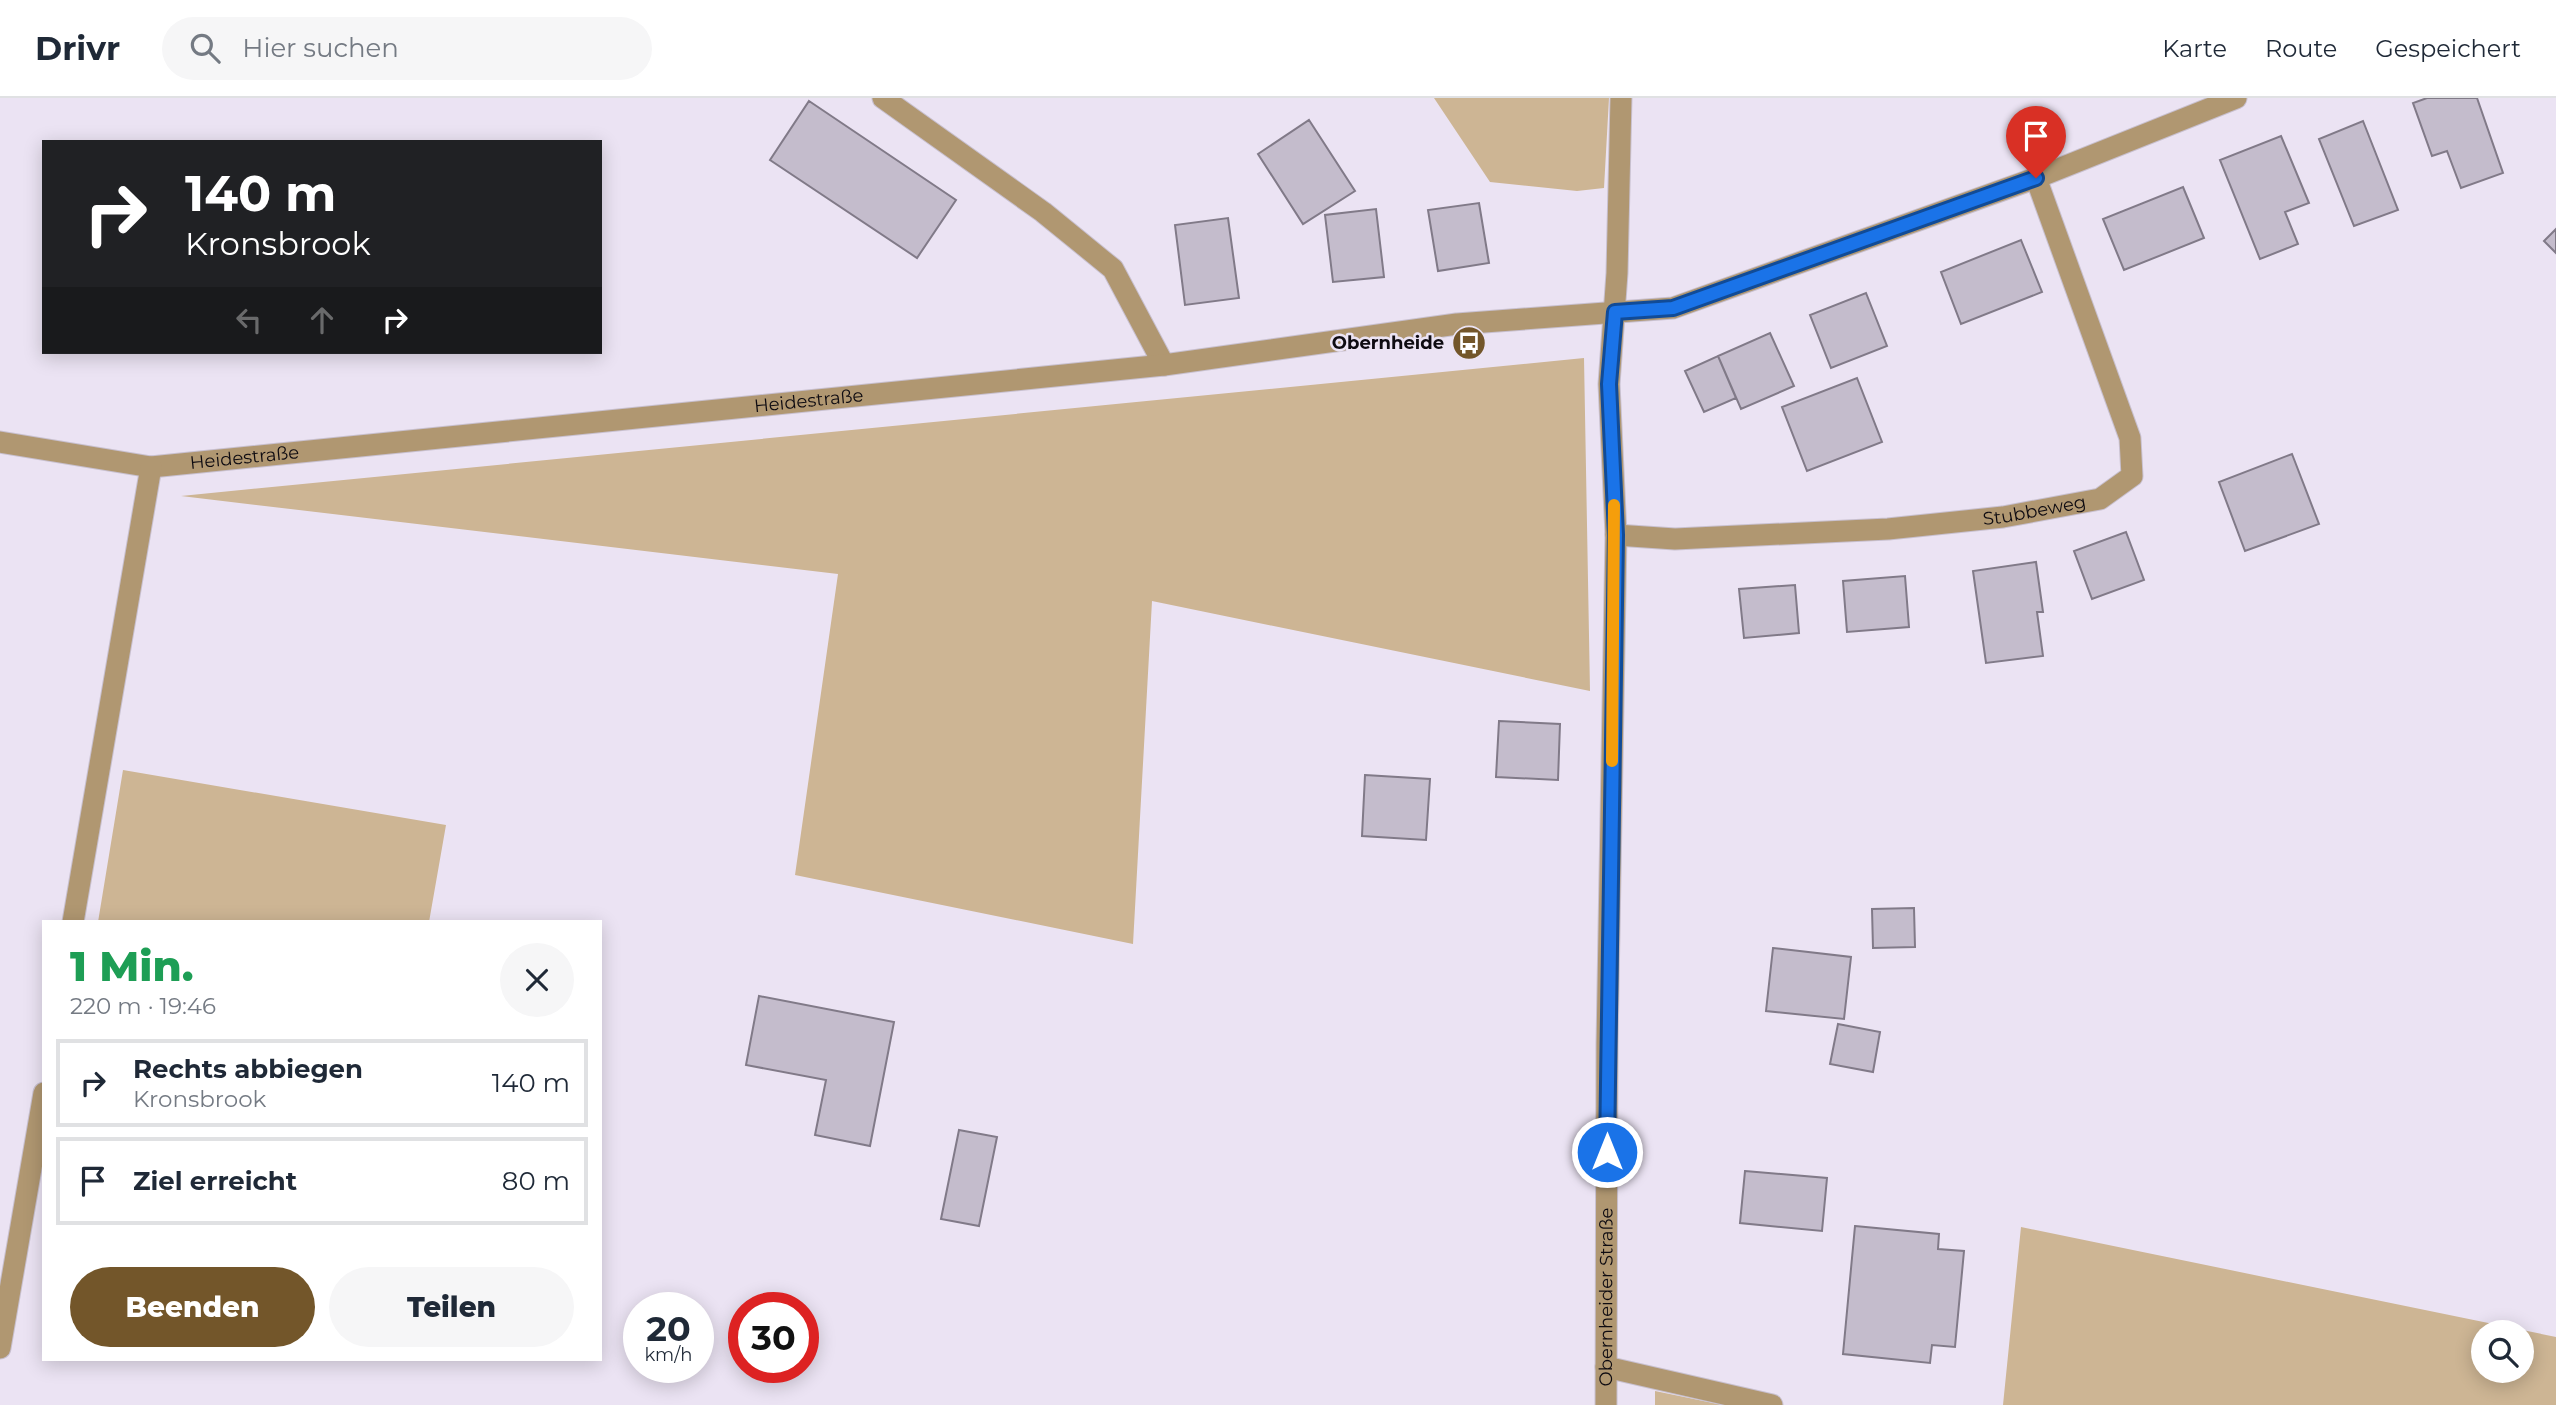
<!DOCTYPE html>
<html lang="de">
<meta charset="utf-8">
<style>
:root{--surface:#fff;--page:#f6f6f7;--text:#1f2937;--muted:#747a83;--line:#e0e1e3;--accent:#73562a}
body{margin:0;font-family:Montserrat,sans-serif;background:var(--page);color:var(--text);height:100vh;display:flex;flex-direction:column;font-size:26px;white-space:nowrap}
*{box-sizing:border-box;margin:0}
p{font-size:23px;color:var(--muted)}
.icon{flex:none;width:38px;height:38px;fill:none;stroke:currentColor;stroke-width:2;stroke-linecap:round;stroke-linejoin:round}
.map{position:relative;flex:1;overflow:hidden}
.sheet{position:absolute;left:42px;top:822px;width:560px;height:441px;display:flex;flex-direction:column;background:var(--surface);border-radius:0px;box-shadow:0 4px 18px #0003}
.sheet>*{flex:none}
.banner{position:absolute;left:42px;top:42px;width:560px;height:214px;border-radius:0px;box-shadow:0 4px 18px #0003;background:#202124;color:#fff;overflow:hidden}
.tools{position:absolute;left:2471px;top:1222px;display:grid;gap:14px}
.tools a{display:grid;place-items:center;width:63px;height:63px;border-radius:50%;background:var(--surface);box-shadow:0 4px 18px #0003;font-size:35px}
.speed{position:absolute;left:623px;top:1194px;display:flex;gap:14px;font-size:35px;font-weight:700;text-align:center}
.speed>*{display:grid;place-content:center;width:91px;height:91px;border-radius:50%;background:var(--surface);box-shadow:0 4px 18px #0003;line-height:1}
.speed small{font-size:18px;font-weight:400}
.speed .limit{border:10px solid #d22;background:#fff;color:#111}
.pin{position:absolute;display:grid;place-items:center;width:60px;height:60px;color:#fff;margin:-72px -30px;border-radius:50% 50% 50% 0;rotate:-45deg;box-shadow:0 0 7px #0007}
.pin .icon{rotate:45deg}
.me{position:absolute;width:77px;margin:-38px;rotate:0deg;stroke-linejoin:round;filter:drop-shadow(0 0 5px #0008)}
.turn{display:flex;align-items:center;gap:24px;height:147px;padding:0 28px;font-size:32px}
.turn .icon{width:91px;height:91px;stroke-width:2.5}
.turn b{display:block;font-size:49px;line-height:60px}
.lanes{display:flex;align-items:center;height:66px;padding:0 28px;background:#0003;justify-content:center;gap:35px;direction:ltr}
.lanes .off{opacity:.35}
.round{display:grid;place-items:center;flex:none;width:74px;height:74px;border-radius:37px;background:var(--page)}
.headline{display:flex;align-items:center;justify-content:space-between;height:119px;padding:0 28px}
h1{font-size:42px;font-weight:800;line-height:52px;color:#1e9e55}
.action{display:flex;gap:14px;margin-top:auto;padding:14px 28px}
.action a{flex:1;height:80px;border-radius:42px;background:var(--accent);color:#fff;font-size:28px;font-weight:800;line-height:80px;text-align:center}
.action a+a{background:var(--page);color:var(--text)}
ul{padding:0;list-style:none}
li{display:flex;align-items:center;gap:21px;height:88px;margin:0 14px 10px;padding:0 14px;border:4px solid var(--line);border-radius:0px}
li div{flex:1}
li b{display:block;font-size:26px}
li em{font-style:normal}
header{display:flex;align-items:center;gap:42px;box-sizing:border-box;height:98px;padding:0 35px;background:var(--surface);border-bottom:2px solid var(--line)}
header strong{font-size:33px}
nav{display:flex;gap:38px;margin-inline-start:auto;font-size:24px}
.search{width:490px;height:63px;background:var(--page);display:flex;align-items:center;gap:18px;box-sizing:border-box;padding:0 24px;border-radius:38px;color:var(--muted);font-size:26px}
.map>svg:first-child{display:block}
</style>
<header>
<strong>Drivr</strong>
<div class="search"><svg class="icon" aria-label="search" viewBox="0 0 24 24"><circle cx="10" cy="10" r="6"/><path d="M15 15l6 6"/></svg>Hier suchen</div>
<nav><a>Karte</a><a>Route</a><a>Gespeichert</a></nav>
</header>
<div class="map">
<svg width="2556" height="1307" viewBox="0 0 2556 1307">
<rect width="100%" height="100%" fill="#ebe3f3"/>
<path fill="#cdb594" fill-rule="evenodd" d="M1434,0h175l-5,90 -27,3 -87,-9z
M1584,260l6,333 -438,-90 -19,343 -338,-69 43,-301 -657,-78z
M123,672l323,55 -17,97h-331z
M2021,1129l535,110v68h-553zM2483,1234h39v38h-39z
M1655,1293l68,14h-68z"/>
<path fill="#c4bccc" stroke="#817a88" stroke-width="2" d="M2427,0h50l26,75 -42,15 -14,-37 -15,5 -19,-53z
M809,3l147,99 -39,58 -147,-98z
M1309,22l46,71 -52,33 -45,-70z
M2363,23l35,89 -44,16 -35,-87z
M2281,38l28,67 -24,9 13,32 -38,15 -40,-99z
M2183,89l21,51 -80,32 -21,-51z
M1479,105l10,60 -51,8 -10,-61z
M1376,111l8,68 -51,5 -8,-67z
M1228,120l11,80 -54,7 -10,-80z
M2556,131v24l-12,-12z
M2021,142l21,52 -81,32 -20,-52z
M1866,195l21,53 -56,22 -21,-53z
M1770,235l24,53 -53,23 -23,-53z
M1718,258l18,42 -32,14 -19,-41z
M1857,280l25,64 -75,29 -25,-64z
M2292,356l27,70 -74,27 -26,-69z
M2126,434l18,48 -52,19 -18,-48z
M2036,464l7,50h-6l6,44 -57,7 -13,-92z
M1905,478l4,51 -62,5 -4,-51z
M1795,487l4,48 -55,5 -5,-49z
M1499,623l61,3 -2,56 -62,-3z
M1365,677l65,4 -4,61 -64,-4z
M1914,810l1,39 -42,1 -1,-39z
M1773,850l78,9 -7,62 -78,-8z
M759,898l135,26 -24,124 -55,-11 11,-55 -80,-15z
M1838,926l42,8 -7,40 -43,-8z
M959,1032l38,7 -18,89 -38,-7z
M1745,1073l82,7 -5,53 -82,-8z
M1855,1128l84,8 -1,15 26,2 -9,96 -23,-2 -2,18 -87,-9z"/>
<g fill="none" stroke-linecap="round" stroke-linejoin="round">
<g stroke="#c8c0cf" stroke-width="23">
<path id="lane" d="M883,0l160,114 70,57 51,96
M1606,1269l166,38"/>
</g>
<g stroke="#c8c0cf" stroke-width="23">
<g id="street">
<path id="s1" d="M0,344l151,25 1013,-102 293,-41 216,-16 363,-130 200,-80"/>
<path id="s2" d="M1616,437l59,4 213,-10 115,-12 97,-18 32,-23 -2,-38 -94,-260"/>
<path d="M73,824l78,-455"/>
<path d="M0,1250l44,-255"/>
<path id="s3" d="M1606,1307l1,-361 9,-509 -7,-151 8,-111 4,-175"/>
</g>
</g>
<use href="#lane" stroke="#b09771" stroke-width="21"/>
<use href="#street" stroke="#b09771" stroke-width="21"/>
</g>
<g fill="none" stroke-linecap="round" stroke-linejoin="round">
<g stroke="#114b97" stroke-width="18">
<path id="route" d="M1607,1054l9,-617 -7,-151 6,-72 58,-4 363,-130"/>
</g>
<use href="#route" stroke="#1a73e8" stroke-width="12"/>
<path stroke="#f59e0b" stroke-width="12" d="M1612,663l2,-256"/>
</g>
<defs>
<g id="bus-disc" transform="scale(1.75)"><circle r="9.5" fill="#73562a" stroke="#ebe3f3"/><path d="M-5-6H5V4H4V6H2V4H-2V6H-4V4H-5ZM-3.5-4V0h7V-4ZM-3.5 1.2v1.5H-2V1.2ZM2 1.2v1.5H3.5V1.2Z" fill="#fff"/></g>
</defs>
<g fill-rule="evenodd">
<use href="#bus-disc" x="1469" y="245"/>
</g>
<g text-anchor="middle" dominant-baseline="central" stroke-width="5" stroke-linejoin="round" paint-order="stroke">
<g font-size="18" font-weight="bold" fill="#0e0b11" stroke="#ebe3f3" text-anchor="end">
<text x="1444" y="245">Obernheide</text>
</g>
<g font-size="18" fill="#0e0b11" stroke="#ebe3f3">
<text stroke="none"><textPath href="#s1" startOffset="814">Heidestraße</textPath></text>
<text stroke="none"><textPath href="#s1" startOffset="247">Heidestraße</textPath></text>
<text stroke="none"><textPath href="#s2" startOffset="420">Stubbeweg</textPath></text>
<text stroke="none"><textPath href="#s3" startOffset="108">Obernheider Straße</textPath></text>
</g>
</g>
</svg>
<div class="tools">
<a><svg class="icon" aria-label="search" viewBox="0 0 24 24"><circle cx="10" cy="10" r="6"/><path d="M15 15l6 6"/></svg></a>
</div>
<div class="speed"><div>20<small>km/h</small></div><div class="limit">30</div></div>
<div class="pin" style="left:2036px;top:80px;background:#d93025"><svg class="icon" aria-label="arrive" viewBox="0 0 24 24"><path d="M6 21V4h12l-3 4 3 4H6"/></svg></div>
<svg class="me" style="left:1607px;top:1054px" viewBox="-20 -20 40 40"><circle r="17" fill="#1a73e8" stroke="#fff" stroke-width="3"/><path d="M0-11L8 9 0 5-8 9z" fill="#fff"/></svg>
<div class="banner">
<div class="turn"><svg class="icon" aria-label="right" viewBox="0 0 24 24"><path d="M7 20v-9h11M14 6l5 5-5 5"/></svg><div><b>140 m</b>Kronsbrook</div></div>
<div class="lanes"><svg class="icon off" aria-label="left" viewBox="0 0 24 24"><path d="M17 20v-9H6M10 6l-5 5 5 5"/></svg><svg class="icon off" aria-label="ahead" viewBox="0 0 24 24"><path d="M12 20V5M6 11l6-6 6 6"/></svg><svg class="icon" aria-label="right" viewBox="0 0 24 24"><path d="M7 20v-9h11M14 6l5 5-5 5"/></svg></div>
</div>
<section class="sheet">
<div class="headline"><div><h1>1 Min.</h1><p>220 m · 19:46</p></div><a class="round"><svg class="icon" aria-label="close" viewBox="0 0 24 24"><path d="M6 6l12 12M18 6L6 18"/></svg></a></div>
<ul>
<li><svg class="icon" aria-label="right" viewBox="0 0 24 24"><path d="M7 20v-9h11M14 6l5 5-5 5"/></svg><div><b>Rechts abbiegen</b><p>Kronsbrook</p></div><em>140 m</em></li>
<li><svg class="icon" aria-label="arrive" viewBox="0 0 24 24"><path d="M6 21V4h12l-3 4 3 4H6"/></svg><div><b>Ziel erreicht</b></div><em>80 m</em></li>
</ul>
<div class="action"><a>Beenden</a><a>Teilen</a></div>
</section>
</div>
